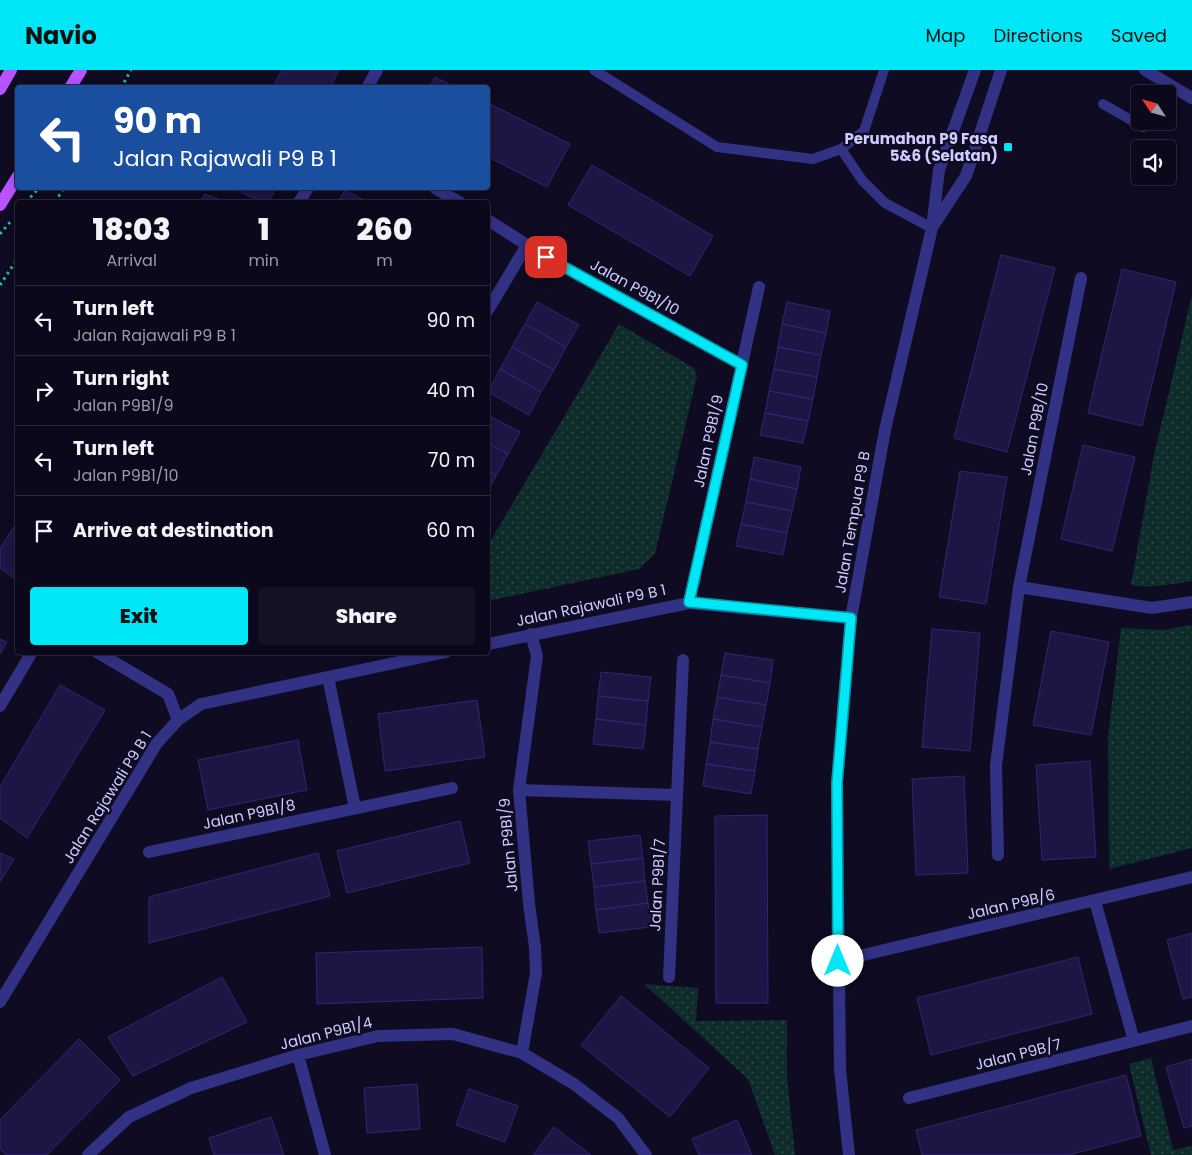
<!DOCTYPE html>
<style>
:root{--surface:#0a081a;--page:#131123;--text:#f1f3f6;--muted:#999aa2;--line:#2a2939;--accent:#00e8f7}
body{margin:0;font-family:Poppins,sans-serif;background:var(--page);color:var(--text);height:100vh;display:flex;flex-direction:column;font-size:19px;white-space:nowrap}
*{box-sizing:border-box;margin:0}
p{font-size:16px;color:var(--muted)}
.icon{flex:none;width:28px;height:28px;fill:none;stroke:currentColor;stroke-width:2;stroke-linecap:round;stroke-linejoin:round}
.map{position:relative;flex:1;overflow:hidden}
.drawer{position:absolute;left:15px;top:130px;width:475px;height:455px;display:flex;flex-direction:column;background:var(--surface);border-radius:5px;box-shadow:0 2px 12px #0003,0 0 0 1px var(--line)}
.drawer>*{flex:none}
.top-card{position:absolute;left:15px;top:15px;width:475px;height:105px;border-radius:5px;box-shadow:0 2px 12px #0003,0 0 0 1px var(--line);background:#1a4fa0;color:#fff;overflow:hidden}
.needle{width:32px;rotate:306deg}
.fabs{position:absolute;left:1131px;top:15px;display:grid;gap:10px}
.fabs a{display:grid;place-items:center;width:45px;height:45px;border-radius:5px;background:var(--surface);box-shadow:0 2px 12px #0003,0 0 0 1px var(--line);font-size:25px}
.pin{position:absolute;display:grid;place-items:center;width:42px;height:42px;color:#fff;margin:-21px;border-radius:10px;box-shadow:0 2px 8px #0006}
.me{position:absolute;width:55px;margin:-28px;rotate:0deg;stroke-linejoin:round;filter:drop-shadow(0 0 4px #0008)}
.turn{display:flex;align-items:center;gap:18px;height:105px;padding:0 15px;font-size:22px}
.turn .icon{width:65px;height:65px;stroke-width:2.5}
.turn b{display:block;font-size:35px;line-height:42px}
.eta{display:flex;justify-content:space-evenly;align-items:center;height:85px;text-align:center}
.eta b{font-size:30px;font-weight:800;line-height:35px}
.action{display:flex;gap:10px;margin-top:auto;padding:10px 15px}
.action a{flex:1;height:58px;border-radius:5px;background:var(--accent);color:#111;font-size:20px;font-weight:800;line-height:58px;text-align:center}
.action a+a{background:var(--page);color:var(--text)}
ul{padding:0;list-style:none}
li{display:flex;align-items:center;gap:15px;height:70px;padding:0 15px;border-top:1px solid var(--line)}
li div{flex:1}
li b{display:block;font-size:19px}
li em{font-style:normal}
header{display:flex;align-items:center;gap:30px;box-sizing:border-box;height:70px;padding:0 25px;background:var(--accent);color:#111}
header strong{font-size:24px}
nav{display:flex;gap:28px;margin-inline-start:auto;font-size:18px}
.map>svg:first-child{display:block}
</style>
<header>
<strong>Navio</strong>
<nav><a>Map</a><a>Directions</a><a>Saved</a></nav>
</header>
<div class="map">
<svg width="1192" height="1085" viewBox="0 0 1192 1085">
<defs>
<pattern id="park-dots" width="8" height="8" patternUnits="userSpaceOnUse" patternTransform="scale(1.25)"><rect width="8" height="8" fill="#0e2c2a"/><path d="M2 2h.1M6 6h.1" fill="none" stroke="#30494a" stroke-width="1.8" stroke-linecap="round"/></pattern>
</defs>
<rect width="100%" height="100%" fill="#0e0b22"/>
<path fill="url(#park-dots)" d="M1192,225v286c-20,3 -41,8 -61,4l23,-130z
M619,254l75,44 3,8 -42,178 -16,15 -151,32v-56z
M1192,555v223l-83,21 -1,-132 13,-109 43,2z
M644,914l54,4 -2,33 91,-1v56l8,79h-20l-27,-76z
M1151,988l22,92 19,-4v9h-41l-22,-91z"/>
<path fill="#1d1644" stroke="#322573" d="M282,0h57l-9,18h-58z
M435,7l22,11h-28z
M488,33l82,41 -23,43 -59,-30z
M592,95l121,71 -23,40 -122,-71z
M233,118h43l-8,14h-7z
M345,120l22,12h-29z
M205,124l21,8h-26z
M1001,185l54,13 -48,184 -53,-14z
M1122,199l54,13 -34,144 -54,-13z
M537,232l42,23 -13,22 -41,-23z
M787,232l43,9 -4,22 -44,-9z
M525,254l41,23 -12,23 -42,-23z
M782,254l44,9 -5,22 -43,-8z
M512,277l42,23 -13,22 -41,-23z
M778,277l43,8 -4,22 -43,-8z
M500,299l41,23 -12,23 -41,-23z
M774,299l43,8 -4,22 -44,-8z
M769,321l44,8 -5,22 -43,-8z
M765,343l43,8 -5,22 -43,-8z
M488,345l32,17 -12,22 -20,-11z
M488,373l20,11 -12,22 -8,-5z
M1083,375l52,12 -23,94 -51,-12z
M754,387l47,10 -4,22 -47,-10z
M488,401l8,5 -8,15z
M960,401l47,6 -21,127 -47,-7z
M750,409l47,10 -5,22 -46,-9z
M746,432l46,9 -5,22 -46,-9z
M18,450v61l-18,-13v-19z
M741,454l46,9 -4,22 -47,-9z
M932,559l48,4 -10,118 -48,-4z
M1051,561l58,11 -18,93 -58,-10z
M0,569l7,3 -7,12z
M725,583l48,7 -3,23 -49,-8z
M601,602l50,5 -3,24 -50,-5z
M721,605l49,8 -4,22 -49,-8z
M60,615l45,25 -78,128 -27,-20v-31z
M598,626l50,5 -2,24 -50,-6z
M717,627l49,8 -4,22 -49,-8z
M477,630l8,57 -100,14 -7,-57z
M596,649l50,6 -3,24 -50,-5z
M713,649l49,8 -4,22 -48,-7z
M298,670l9,50 -99,20 -10,-50z
M710,672l48,7 -3,22 -49,-7z
M1090,691l6,96 -54,3 -6,-95z
M706,694l49,7 -4,23 -48,-8z
M964,706l4,97 -52,2 -4,-96z
M767,745l1,188h-52l-1,-187z
M460,751l10,42 -123,30 -10,-42z
M640,765l3,23 -52,6 -3,-23z
M0,783l14,6 -14,23z
M318,783l12,43 -181,47v-46z
M643,788l2,23 -51,6 -3,-23z
M645,811l3,22 -52,7 -2,-23z
M648,833l3,24 -52,6 -3,-23z
M1192,863v64l-9,2 -16,-59z
M482,877l1,51 -166,6 -1,-51z
M1078,887l14,57 -161,41 -14,-57z
M222,907l25,45 -114,54 -25,-39z
M621,926l88,72 -39,49 -89,-72z
M79,969l41,41 -73,75h-41l-6,-6v-29z
M1192,989v67l-8,2 -18,-61z
M1126,1005l15,61 -73,19h-146l-6,-25z
M417,1014l3,45 -53,4 -3,-45z
M469,1019l49,17 -13,36 -49,-17z
M271,1047l13,38h-70l-5,-17z
M737,1050l15,35h-53l-7,-16z
M554,1057l37,28h-58z"/>
<g fill="none" stroke-linecap="round" stroke-linejoin="round">
<path stroke="#23bcad" stroke-width="3" stroke-dasharray="2.5 4" stroke-linecap="butt" d="M121,18l10,-18
M26,132l13,-14
M55,132l9,-14
M0,164l11,-13
M0,215l18,-27"/>
<path stroke="#323285" stroke-width="10" d="M594,0l123,77 96,12 28,-10 23,-18 20,-61
M1103,34l40,23 4,-6
M841,79l21,31 23,23 47,25"/>
<path stroke="#323285" stroke-width="12" d="M1145,0l47,28
M367,18l10,-18
M435,118l24,14
M299,132l9,-14
M488,150l58,37 196,108
M488,240l39,-65
M1019,517l133,21 40,-6
M689,533l70,-316
M488,574l201,-41 162,15
M97,582l71,42 10,26
M328,607l27,131
M0,636l32,-54
M519,720l158,5
M149,782l303,-64
M998,785l-2,-90 23,-178 62,-309
M1095,831l39,140
M838,891l354,-84
M669,907l14,-317
M0,932l157,-259 21,-23 23,-16 245,-52
M522,983l14,-80 -1,-26 -6,-43 -10,-114 18,-134 -6,-22
M298,985l27,100
M909,1028l283,-72
M88,1085l41,-38 62,-29 107,-33 80,-19 75,-2 69,19 52,31 44,34 28,37"/>
<path stroke="#323285" stroke-width="12" d="M933,156l33,-50 35,-106
M849,1085l-9,-86 -3,-286 14,-165 34,-188 47,-202 7,-58 36,-100"/>
<path stroke="#b853ff" stroke-width="12" d="M70,18l11,-18
M0,19l11,-19
M0,135l18,-29"/>
</g>
<g fill="none" stroke-linecap="round" stroke-linejoin="round">
<g stroke="#0097a1" stroke-width="12">
<path id="route" d="M546,187l196,108 -53,237 162,16 -14,165 1,178"/>
</g>
<use href="#route" stroke="#00e8f7" stroke-width="9"/>
</g>
<rect fill="#00e8f7" stroke="#0e0b22" stroke-width="2" x="1003" y="72" width="10" height="10" rx="2.5"/>
<g text-anchor="middle" dominant-baseline="central" stroke-width="5" stroke-linejoin="round" paint-order="stroke">
<g font-size="15" font-weight="bold" fill="#d0ccff" stroke="#0e0b22" text-anchor="end">
<text x="998" y="68">Perumahan P9 Fasa<tspan x="998" dy="17">5&amp;6 (Selatan)</tspan></text>
</g>
<g font-size="15" fill="#d0ccff" stroke="#0e0b22">
<text transform="translate(635 217) rotate(29)">Jalan P9B1/10</text>
<text transform="translate(1034 359) rotate(-79)">Jalan P9B/10</text>
<text transform="translate(708 371) rotate(-78)">Jalan P9B1/9</text>
<text transform="translate(852 452) rotate(-80)">Jalan Tempua P9 B</text>
<text transform="translate(591 535) rotate(-12)">Jalan Rajawali P9 B 1</text>
<text transform="translate(107 727) rotate(-58)">Jalan Rajawali P9 B 1</text>
<text transform="translate(249 744) rotate(-12)">Jalan P9B1/8</text>
<text transform="translate(508 775) rotate(-95)">Jalan P9B1/9</text>
<text transform="translate(657 815) rotate(-87)">Jalan P9B1/7</text>
<text transform="translate(1011 834) rotate(-13)">Jalan P9B/6</text>
<text transform="translate(326 963) rotate(-14)">Jalan P9B1/4</text>
<text transform="translate(1018 984) rotate(-14)">Jalan P9B/7</text>
</g>
</g>
</svg>
<div class="fabs">
<a><svg class="needle" viewBox="-14 -14 28 28"><path d="M0-13l5 13h-10z" fill="#e53935"/><path d="M0 13l5-13h-10z" fill="#999aa2"/></svg></a>
<a><svg class="icon" aria-label="sound" viewBox="0 0 24 24"><path d="M4 9h4l5-4v14l-5-4H4zM17 9q2 3 0 6"/></svg></a>
</div>
<div class="pin" style="left:546px;top:187px;background:#d93025"><svg class="icon" aria-label="arrive" viewBox="0 0 24 24"><path d="M6 21V4h12l-3 4 3 4H6"/></svg></div>
<svg class="me" style="left:838px;top:891px" viewBox="-20 -20 40 40"><circle r="19" fill="#fff"/><path d="M0-13L10 11 0 6-10 11z" fill="#00e8f7"/></svg>
<div class="top-card">
<div class="turn"><svg class="icon" aria-label="left" viewBox="0 0 24 24"><path d="M17 20v-9H6M10 6l-5 5 5 5"/></svg><div><b>90 m</b>Jalan Rajawali P9 B 1</div></div>
</div>
<section class="drawer">
<div class="eta">
<div><b>18:03</b><p>Arrival</p></div>
<div><b>1</b><p>min</p></div>
<div><b>260</b><p>m</p></div>
</div>
<ul>
<li><svg class="icon" aria-label="left" viewBox="0 0 24 24"><path d="M17 20v-9H6M10 6l-5 5 5 5"/></svg><div><b>Turn left</b><p>Jalan Rajawali P9 B 1</p></div><em>90 m</em></li>
<li><svg class="icon" aria-label="right" viewBox="0 0 24 24"><path d="M7 20v-9h11M14 6l5 5-5 5"/></svg><div><b>Turn right</b><p>Jalan P9B1/9</p></div><em>40 m</em></li>
<li><svg class="icon" aria-label="left" viewBox="0 0 24 24"><path d="M17 20v-9H6M10 6l-5 5 5 5"/></svg><div><b>Turn left</b><p>Jalan P9B1/10</p></div><em>70 m</em></li>
<li><svg class="icon" aria-label="arrive" viewBox="0 0 24 24"><path d="M6 21V4h12l-3 4 3 4H6"/></svg><div><b>Arrive at destination</b></div><em>60 m</em></li>
</ul>
<div class="action"><a>Exit</a><a>Share</a></div>
</section>
</div>
